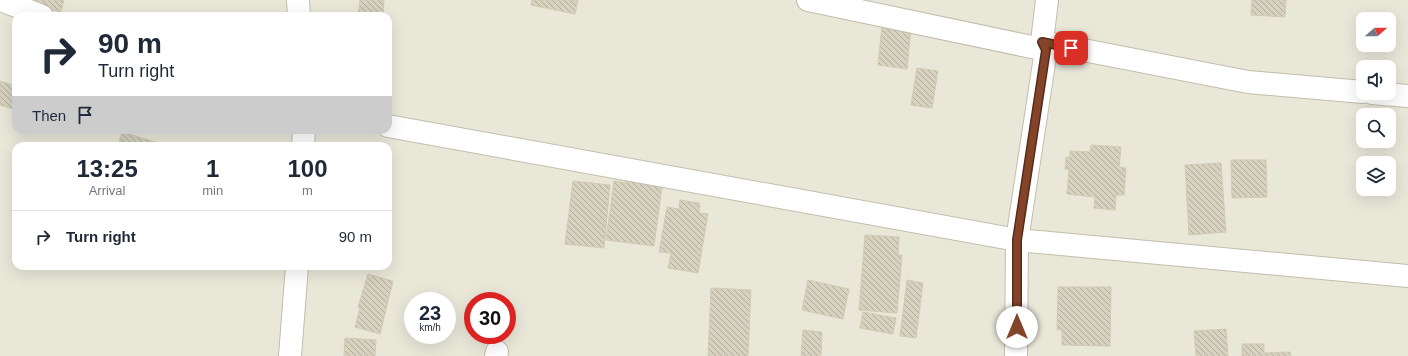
<!DOCTYPE html>
<style>
:root{--surface:#fff;--page:#f2f2f3;--text:#1f2937;--muted:#747a83;--line:#e0e1e3}
body{margin:0;font-family:Helvetica,sans-serif;background:var(--page);color:var(--text);height:100vh;display:flex;flex-direction:column;font-size:15px;white-space:nowrap}
*{box-sizing:border-box;margin:0}
p{font-size:13px;color:var(--muted)}
.icon{flex:none;width:22px;height:22px;fill:none;stroke:currentColor;stroke-width:2;stroke-linecap:round;stroke-linejoin:round}
.map{position:relative;flex:1;overflow:hidden}
.drawer{position:absolute;left:12px;top:142px;width:380px;height:128px;display:flex;flex-direction:column;background:var(--surface);border-radius:12px;box-shadow:0 4px 16px #0002}
.drawer>*{flex:none}
.guide{position:absolute;left:12px;top:12px;width:380px;height:122px;border-radius:12px;box-shadow:0 4px 16px #0002;background:#fff;color:var(--text);overflow:hidden}
.needle{width:26px;rotate:69deg}
.tools{position:absolute;left:1356px;top:12px;display:grid;gap:8px}
.tools a{display:grid;place-items:center;width:40px;height:40px;border-radius:8px;background:var(--surface);box-shadow:0 4px 16px #0002;font-size:20px}
.speed{position:absolute;left:404px;top:292px;display:flex;gap:8px;font-size:20px;font-weight:700;text-align:center}
.speed>*{display:grid;place-content:center;width:52px;height:52px;border-radius:50%;background:var(--surface);box-shadow:0 4px 16px #0002;line-height:1}
.speed small{font-size:10px;font-weight:400}
.speed .limit{border:6px solid #d22;background:#fff;color:#111}
.pin{position:absolute;display:grid;place-items:center;width:34px;height:34px;color:#fff;margin:-17px;border-radius:8px;box-shadow:0 2px 6px #0006}
.me{position:absolute;width:44px;margin:-22px;rotate:0deg;stroke-linejoin:round;filter:drop-shadow(0 0 3px #0008)}
.turn{display:flex;align-items:center;gap:14px;height:84px;padding:0 20px;font-size:18px}
.turn .icon{width:52px;height:52px;stroke-width:2.5}
.turn b{display:block;font-size:28px;line-height:34px}
.then{display:flex;align-items:center;height:38px;padding:0 20px;background:#0003;gap:8px;font-size:15px}
.eta{display:flex;justify-content:space-evenly;align-items:center;height:68px;text-align:center}
.eta b{font-size:24px;font-weight:700;line-height:28px}
ul{padding:0;list-style:none}
li{display:flex;align-items:center;gap:12px;height:52px;padding:0 20px;border-top:1px solid var(--line)}
li div{flex:1}
li b{display:block;font-size:15px}
li em{font-style:normal}
.map>svg:first-child{display:block}
</style>
<div class="map">
<svg width="1408" height="356" viewBox="0 0 1408 356">
<defs>
<pattern id="building-back-hatch" width="6" height="6" patternUnits="userSpaceOnUse"><rect width="6" height="6" fill="#d7d2bf"/><path d="M-1 5l2 2M0 0l6 6M5-1l2 2" fill="none" stroke="#b0ac9c"/></pattern>
</defs>
<rect width="100%" height="100%" fill="#f5f4ea"/>
<path fill="#e9e7d8" fill-rule="evenodd" d="M0,0h1408v356h-1408zM16,16h372v114h-372zM1363,19h26v26h-26zM1363,67h26v26h-26zM1363,115h26v26h-26zM16,146h372v120h-372zM1363,163h26v26h-26zM413,301h34v34h-34zM473,301h34v34h-34z"/>
<path fill="url(#building-back-hatch)" stroke="#d2cbb2" d="M13,0h51l-3,12z
M360,0h24l-1,16h-25z
M532,0h46l-3,14 -44,-9z
M1252,0h34l-1,17 -34,-2z
M883,15l29,3 -5,51 -29,-4z
M917,68l21,3 -6,37 -21,-3z
M0,81l16,5v24l-16,-5z
M122,132l46,14h-50z
M1091,145l30,2 -2,20 7,1 -2,27h-8l-1,15 -21,-2 1,-11 -28,-3 2,-25h-4l1,-12h4v-6l20,1z
M1231,160h35l1,37 -35,1z
M1221,163l5,69 -37,3 -4,-70z
M628,171l23,3 -2,11 13,2 -8,59 -48,-6 8,-59 12,2z
M573,181l37,4 -6,63 -39,-4z
M680,200l20,3 -1,10 9,1 -10,59 -30,-5 3,-15 -12,-1 8,-45 12,2z
M865,235l34,2 -1,18h4l-5,58 -38,-3z
M368,274l25,7 -13,53 -25,-7 5,-19 -2,-1z
M808,280l41,9 -6,30 -41,-9z
M907,280l16,3 -7,55 -16,-2z
M1058,287h53l-1,59 -48,-1v-15h-5z
M711,288l40,2 -3,66h-40z
M863,312l33,6 -3,16 -33,-6z
M1226,329l2,27h-32l-2,-25z
M803,330l19,2 -1,24h-20z
M345,338l31,2 -1,16h-31z
M1242,344h22v9l26,-1 1,4h-49z"/>
<g fill="none" stroke-linecap="round" stroke-linejoin="round">
<g stroke="#c1beac" stroke-width="24">
<path id="minor" d="M1,0l41,16
M298,0l1,16
M808,0l238,50
M1042,42l206,40 115,10
M1372,93l36,3
M388,126l629,114 391,36
M303,146l1,-16
M290,356l7,-90
M496,356l1,-4
M1016,356l1,-116 29,-190 -4,-8 5,-42"/>
</g>
<use href="#minor" stroke="#fff" stroke-width="22"/>
</g>
<g fill="none" stroke-linecap="round" stroke-linejoin="round">
<g stroke="#552c1b" stroke-width="10">
<path id="route" d="M1017,327v-87l29,-190 -4,-8 29,6"/>
</g>
<use href="#route" stroke="#83442a" stroke-width="7"/>
</g>
</svg>
<div class="tools">
<a><svg class="needle" viewBox="-14 -14 28 28"><path d="M0-13l5 13h-10z" fill="#e53935"/><path d="M0 13l5-13h-10z" fill="#747a83"/></svg></a>
<a><svg class="icon" aria-label="sound" viewBox="0 0 24 24"><path d="M4 9h4l5-4v14l-5-4H4zM17 9q2 3 0 6"/></svg></a>
<a><svg class="icon" aria-label="search" viewBox="0 0 24 24"><circle cx="10" cy="10" r="6"/><path d="M15 15l6 6"/></svg></a>
<a><svg class="icon" aria-label="layers" viewBox="0 0 24 24"><path d="M12 4l9 5-9 5-9-5zM3 14l9 5 9-5"/></svg></a>
</div>
<div class="speed"><div>23<small>km/h</small></div><div class="limit">30</div></div>
<div class="pin" style="left:1071px;top:48px;background:#d93025"><svg class="icon" aria-label="arrive" viewBox="0 0 24 24"><path d="M6 21V4h12l-3 4 3 4H6"/></svg></div>
<svg class="me" style="left:1017px;top:327px" viewBox="-20 -20 40 40"><circle r="19" fill="#fff"/><path d="M0-13L10 11 0 6-10 11z" fill="#83442a"/></svg>
<div class="guide">
<div class="turn"><svg class="icon" aria-label="right" viewBox="0 0 24 24"><path d="M7 20v-9h11M14 6l5 5-5 5"/></svg><div><b>90 m</b>Turn right</div></div>
<div class="then">Then<svg class="icon" aria-label="arrive" viewBox="0 0 24 24"><path d="M6 21V4h12l-3 4 3 4H6"/></svg></div>
</div>
<section class="drawer">
<div class="eta">
<div><b>13:25</b><p>Arrival</p></div>
<div><b>1</b><p>min</p></div>
<div><b>100</b><p>m</p></div>
</div>
<ul>
<li><svg class="icon" aria-label="right" viewBox="0 0 24 24"><path d="M7 20v-9h11M14 6l5 5-5 5"/></svg><div><b>Turn right</b></div><em>90 m</em></li>
</ul>
</section>
</div>
